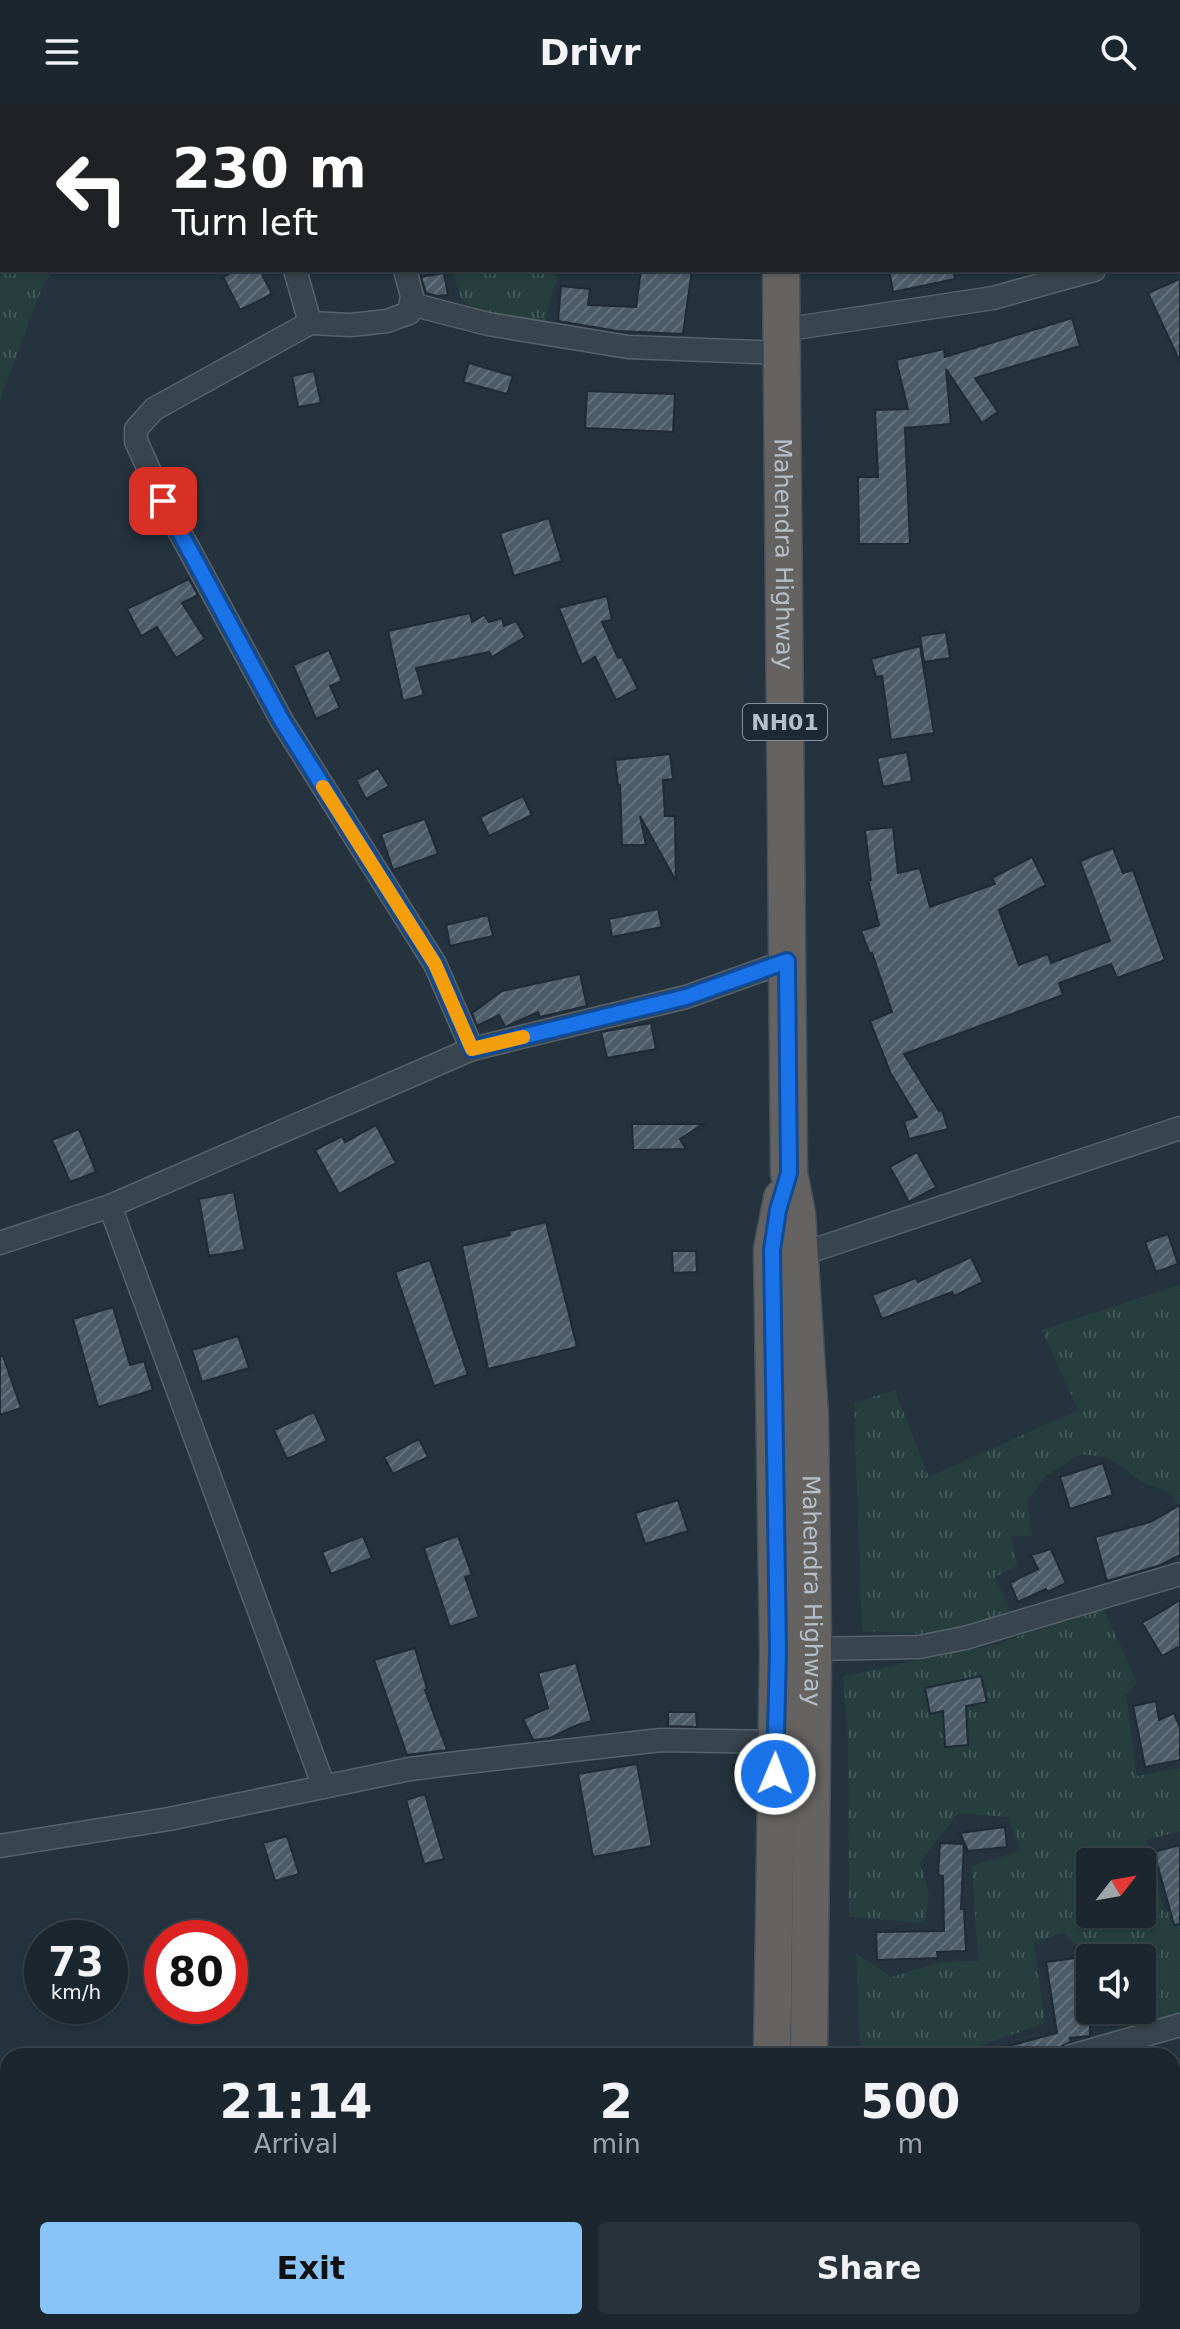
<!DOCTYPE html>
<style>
:root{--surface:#1b262e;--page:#28323a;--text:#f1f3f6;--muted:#a0a5aa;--line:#39434a;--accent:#89c4f9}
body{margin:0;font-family:"DejaVu Sans",sans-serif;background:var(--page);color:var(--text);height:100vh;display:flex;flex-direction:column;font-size:30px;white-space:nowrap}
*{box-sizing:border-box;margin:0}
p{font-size:26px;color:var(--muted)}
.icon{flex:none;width:44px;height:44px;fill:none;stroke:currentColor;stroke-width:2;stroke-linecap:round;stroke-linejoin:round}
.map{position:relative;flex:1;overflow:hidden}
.drawer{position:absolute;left:0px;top:1944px;width:1180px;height:282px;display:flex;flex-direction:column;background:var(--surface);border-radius:24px 24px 0 0;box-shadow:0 2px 6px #0004,0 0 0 2px var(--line)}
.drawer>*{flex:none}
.top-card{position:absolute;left:0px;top:0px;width:1180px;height:168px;box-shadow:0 2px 6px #0004,0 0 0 2px var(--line);background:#202124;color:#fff;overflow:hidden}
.needle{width:52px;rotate:59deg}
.fabs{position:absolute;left:1076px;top:1744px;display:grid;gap:16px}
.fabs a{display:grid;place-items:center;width:80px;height:80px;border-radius:8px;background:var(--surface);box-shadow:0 2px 6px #0004,0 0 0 2px var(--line);font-size:40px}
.speed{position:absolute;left:24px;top:1816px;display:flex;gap:16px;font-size:40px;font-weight:700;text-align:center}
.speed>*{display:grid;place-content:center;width:104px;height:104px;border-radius:50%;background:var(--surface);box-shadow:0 2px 6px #0004,0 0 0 2px var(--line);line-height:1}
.speed small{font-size:20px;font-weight:400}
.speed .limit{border:12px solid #d22;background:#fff;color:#111}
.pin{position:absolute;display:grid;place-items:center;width:68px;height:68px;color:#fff;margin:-34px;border-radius:16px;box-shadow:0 4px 12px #0006}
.me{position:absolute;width:88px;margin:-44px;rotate:1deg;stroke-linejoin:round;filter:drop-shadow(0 0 6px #0008)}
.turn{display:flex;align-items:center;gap:28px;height:168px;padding:0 40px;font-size:36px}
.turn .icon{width:104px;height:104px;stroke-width:2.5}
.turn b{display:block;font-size:56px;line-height:68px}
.eta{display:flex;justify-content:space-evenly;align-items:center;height:136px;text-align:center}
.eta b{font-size:48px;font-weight:700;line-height:56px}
.action{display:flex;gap:16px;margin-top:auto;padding:16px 40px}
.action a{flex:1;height:92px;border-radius:8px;background:var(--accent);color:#111;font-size:32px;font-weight:700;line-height:92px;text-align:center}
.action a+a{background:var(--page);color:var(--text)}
header{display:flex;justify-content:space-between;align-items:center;height:104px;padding:0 40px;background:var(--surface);font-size:36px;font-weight:700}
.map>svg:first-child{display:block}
</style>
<header><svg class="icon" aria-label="menu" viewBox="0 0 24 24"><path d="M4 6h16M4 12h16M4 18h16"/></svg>Drivr<svg class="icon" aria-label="search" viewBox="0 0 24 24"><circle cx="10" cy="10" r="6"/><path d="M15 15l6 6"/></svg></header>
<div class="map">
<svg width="1180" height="2225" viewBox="0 0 1180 2225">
<defs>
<pattern id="grass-tufts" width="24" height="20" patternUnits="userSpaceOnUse" patternTransform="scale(2)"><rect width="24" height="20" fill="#263f3e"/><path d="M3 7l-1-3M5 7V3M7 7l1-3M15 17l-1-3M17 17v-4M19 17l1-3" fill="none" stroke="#435959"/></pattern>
<pattern id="building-hatch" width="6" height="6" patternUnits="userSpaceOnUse" patternTransform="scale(2)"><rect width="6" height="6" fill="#4d5c69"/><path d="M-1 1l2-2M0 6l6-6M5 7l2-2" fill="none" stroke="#64727d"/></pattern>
</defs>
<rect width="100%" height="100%" fill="#24333e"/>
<path fill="url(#grass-tufts)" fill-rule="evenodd" d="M5,166h49l-11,15 -43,115v-122z
M452,166h107l-15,56 -65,-16 -17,-9z
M1180,1181v226l-10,-19 -25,-8 -36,-26 -28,-4 -36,22 -18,25 5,35h-21l6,30 -22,11 18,39 -57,19 -94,-4 -8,-228 41,-13 34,87 149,-67 -36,-80z
M1103,1503l34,76 -11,12 11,81 43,-8v63l-33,9 17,72 16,-4v109l-49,12 -4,-19h15v-52h-24l-2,-12 -34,3 -19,-16 -29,10 11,80 -63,22 1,11h-123l-4,-103 35,24 51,-15 36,-1 -6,-95 48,-15 -12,-34 -50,-4 -38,50 9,31 -4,29 -76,-6 -1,-182 -5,-59 154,-32zM1090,1758h52v52h-52z"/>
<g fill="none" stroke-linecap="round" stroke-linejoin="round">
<path stroke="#375165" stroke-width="7" d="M120,2l2,-2
M0,148l2,-2"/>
</g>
<path fill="url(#building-hatch)" stroke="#1f2b35" stroke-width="2" d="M236,166h24l12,24 -32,16 -17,-33z
M641,166h51l-9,64 -66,-3 -59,-10 3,-35 29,3 -2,16 48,2z
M889,166h65l1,9 -62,13z
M444,169l4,22 -11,1 -11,-3 -5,-16z
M1180,175v83l-32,-69z
M1072,214l8,28 -105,32 23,34 -16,11 -36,-54 5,55 -46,4 5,116h-51l-1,-67h20l-3,-67 33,-1 -12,-49 48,-11 1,8z
M469,259l44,13 -6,18 -44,-12z
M314,267l7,32 -23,4 -6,-31z
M587,287l88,3 -2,38 -88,-4z
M549,414l13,43 -48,15 -14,-43z
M189,475l9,16 -16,8 23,36 -29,19 -19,-31 -16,9 -14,-27z
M607,492l5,24 -10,2 16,36 4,-1 16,32 -22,11 -21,-43 -13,8 -23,-57z
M470,509l2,9 12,-7 5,7 13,-4 2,8 12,-5 9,16 -33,20 -3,-5 -73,16 8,27 -21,6 -15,-70z
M946,528l4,26 -26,4 -4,-26z
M920,542l14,87 -43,7 -9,-64 -6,1 -5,-18z
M329,546l13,31 -12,5 10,22 -24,11 -23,-54z
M907,648l5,29 -29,6 -6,-29z
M670,650l3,25 -10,1 2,36h10l1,65 -36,-65 6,29h-24l-2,-60h-2l-3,-25z
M378,664l11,18 -23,13 -10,-19z
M523,692l9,19 -43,21 -9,-19z
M425,715l13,35 -45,16 -12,-36z
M893,723l5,46 22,-5 10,39 65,-23 -3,-6 40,-21 14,28 -47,25 20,55 29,-11 3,9 59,-22 -30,-80 33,-13 10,25 10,-3 32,90 -48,18 -6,-14 -52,19 4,12 -159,59 35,57 3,-1 6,19 -39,10 -5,-18 13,-4 -26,-43 -21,-53 22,-9 -20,-59 -2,1 -9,-23 18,-6 -11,-45h3l-6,-50z
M658,805l4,18 -50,10 -3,-18z
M488,811l5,21 -43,10 -4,-21z
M580,870l7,32 -47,11 -2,-5 -33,15 -6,-12 -22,11 -5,-13 30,-22z
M651,919l5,26 -49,9 -6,-26z
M632,1020h71l-23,15 6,10 -53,1z
M376,1021l20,38 -57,31 -24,-44 27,-14 3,6z
M79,1025l17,43 -26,10 -18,-42z
M917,1048l19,35 -27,15 -19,-35z
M234,1088l11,58 -36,6 -10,-57z
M546,1118l31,125 -89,22 -26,-123 48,-11 -1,-4z
M1168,1130l10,30 -22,8 -11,-30z
M672,1147h24l1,21 -24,1z
M971,1153l12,25 -29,14 -2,-4 -70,27 -10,-24 44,-17 2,4z
M430,1156l38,115 -34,11 -39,-114z
M113,1203l17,58 14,-4 9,29 -55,17 -25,-88z
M238,1232l11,32 -47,14 -10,-32z
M0,1252h3l18,52 -21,7z
M314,1308l13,29 -40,18 -13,-29z
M419,1335l9,18 -35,17 -9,-17z
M1103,1359l10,32 -43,14 -10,-32z
M678,1396l10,31 -43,13 -10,-31z
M1180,1401v50l-19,10 -54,16 -12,-44 55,-15z
M363,1432l9,22 -41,16 -9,-22z
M458,1432l14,39 -7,2 14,40 -29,10 -26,-79z
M1051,1445l15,34 -18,9 -2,-3 -28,13 -8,-19 28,-14 -7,-14z
M1180,1496v46l-18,10 -20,-33z
M415,1544l12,41 -2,1 22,60 -40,5 -33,-95z
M576,1559l16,58 -15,4 -27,13 -17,2 -10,-21 25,-11 -10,-35z
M981,1572l6,26 -21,4 2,39 -23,2 -2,-36 -13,3 -5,-26z
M1156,1597l3,19 15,-7 6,15v32l-35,7 -12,-61z
M668,1608h28l1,15 -29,-1z
M637,1660l15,82 -59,11 -15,-83z
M425,1690l19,65 -20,5 -18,-64z
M1005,1723l2,20 -39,4 -8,-18z
M287,1732l12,38 -24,7 -12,-38z
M940,1739l24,1 -3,65h3l2,42 -29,1 1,6 -61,2 -1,-28 68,-1 -1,-55 -5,-1z
M1180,1741v79l-6,1 -20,-73z
M1090,1852v80l-20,2 1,4 -9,4 -5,9 -5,1h-58v-6l63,-17 -11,-71z"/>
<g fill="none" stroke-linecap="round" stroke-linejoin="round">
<g stroke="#56626c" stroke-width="25">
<path id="minor" d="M209,0l1,2
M345,0l1,2
M93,2l1,-2
M0,117l2,-2
M1178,142h2
M295,166l15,53
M405,166l7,26 -3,17 -22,8 -36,4 -41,-2 -156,86 -18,20v12l27,60 119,220 153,243 37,85
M411,200l77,20 140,23 153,6
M782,226l211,-32 101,-28
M110,1102l214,581
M0,1139l110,-37 362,-157 214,-52 101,-36
M799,1151l381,-127
M813,1545l106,-2 46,-9 215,-64
M0,1742l169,-27 241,-50 48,-6 203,-23 115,2
M1071,1952l109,-31
M1172,2208l8,-3
M1129,2225l18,-7"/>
</g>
<g stroke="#434f59" stroke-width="39">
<g id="trunk">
<path d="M779,0v2"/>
<path id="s1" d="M781,166l8,903 8,41 13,203 3,232 -4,407"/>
<path d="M772,1952l6,-405 -6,-401 10,-52"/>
<path d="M778,2218l1,7"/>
<path d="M813,2218l1,7"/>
</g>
</g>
<use href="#minor" stroke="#38444e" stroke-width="22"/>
<use href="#trunk" stroke="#656362" stroke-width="36"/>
</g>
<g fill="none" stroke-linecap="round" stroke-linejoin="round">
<g stroke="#114b97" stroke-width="20">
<path id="route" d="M163,397l119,220 153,243 37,85 214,-52 101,-36 2,212 -11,37 -6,40 6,401 -3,123"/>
</g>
<use href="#route" stroke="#1a73e8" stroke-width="14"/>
<path stroke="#f59e0b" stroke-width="14" d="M323,683l112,177 37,85 51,-12"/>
</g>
<g text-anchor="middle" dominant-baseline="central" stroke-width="6" stroke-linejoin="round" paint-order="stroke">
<rect fill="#1d2933" stroke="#87929c" stroke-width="2" x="743" y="600" width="84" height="36" rx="6"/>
<g font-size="22" font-weight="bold" fill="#b4bfc9">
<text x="785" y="618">NH01</text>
</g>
<g font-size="24" fill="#b4bfc9" stroke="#1d2933">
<text stroke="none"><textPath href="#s1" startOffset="284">Mahendra Highway</textPath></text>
<text stroke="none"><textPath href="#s1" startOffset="1322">Mahendra Highway</textPath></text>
</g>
</g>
</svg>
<div class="fabs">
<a><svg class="needle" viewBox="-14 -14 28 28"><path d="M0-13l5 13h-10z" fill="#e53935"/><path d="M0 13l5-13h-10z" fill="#a0a5aa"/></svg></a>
<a><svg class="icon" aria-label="sound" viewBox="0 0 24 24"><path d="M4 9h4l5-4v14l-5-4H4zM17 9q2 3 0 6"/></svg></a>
</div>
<div class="speed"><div>73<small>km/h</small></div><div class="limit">80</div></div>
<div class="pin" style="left:163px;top:397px;background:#d93025"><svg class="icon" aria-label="arrive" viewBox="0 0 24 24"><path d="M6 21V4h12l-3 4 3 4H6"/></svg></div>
<svg class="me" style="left:775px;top:1670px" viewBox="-20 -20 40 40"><circle r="17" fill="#1a73e8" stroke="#fff" stroke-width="3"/><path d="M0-11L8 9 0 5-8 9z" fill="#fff"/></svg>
<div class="top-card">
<div class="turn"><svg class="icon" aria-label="left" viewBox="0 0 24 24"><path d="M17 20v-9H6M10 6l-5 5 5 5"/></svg><div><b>230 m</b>Turn left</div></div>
</div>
<section class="drawer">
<div class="eta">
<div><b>21:14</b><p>Arrival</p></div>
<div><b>2</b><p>min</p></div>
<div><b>500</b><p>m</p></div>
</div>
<div class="action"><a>Exit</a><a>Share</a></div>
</section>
</div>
